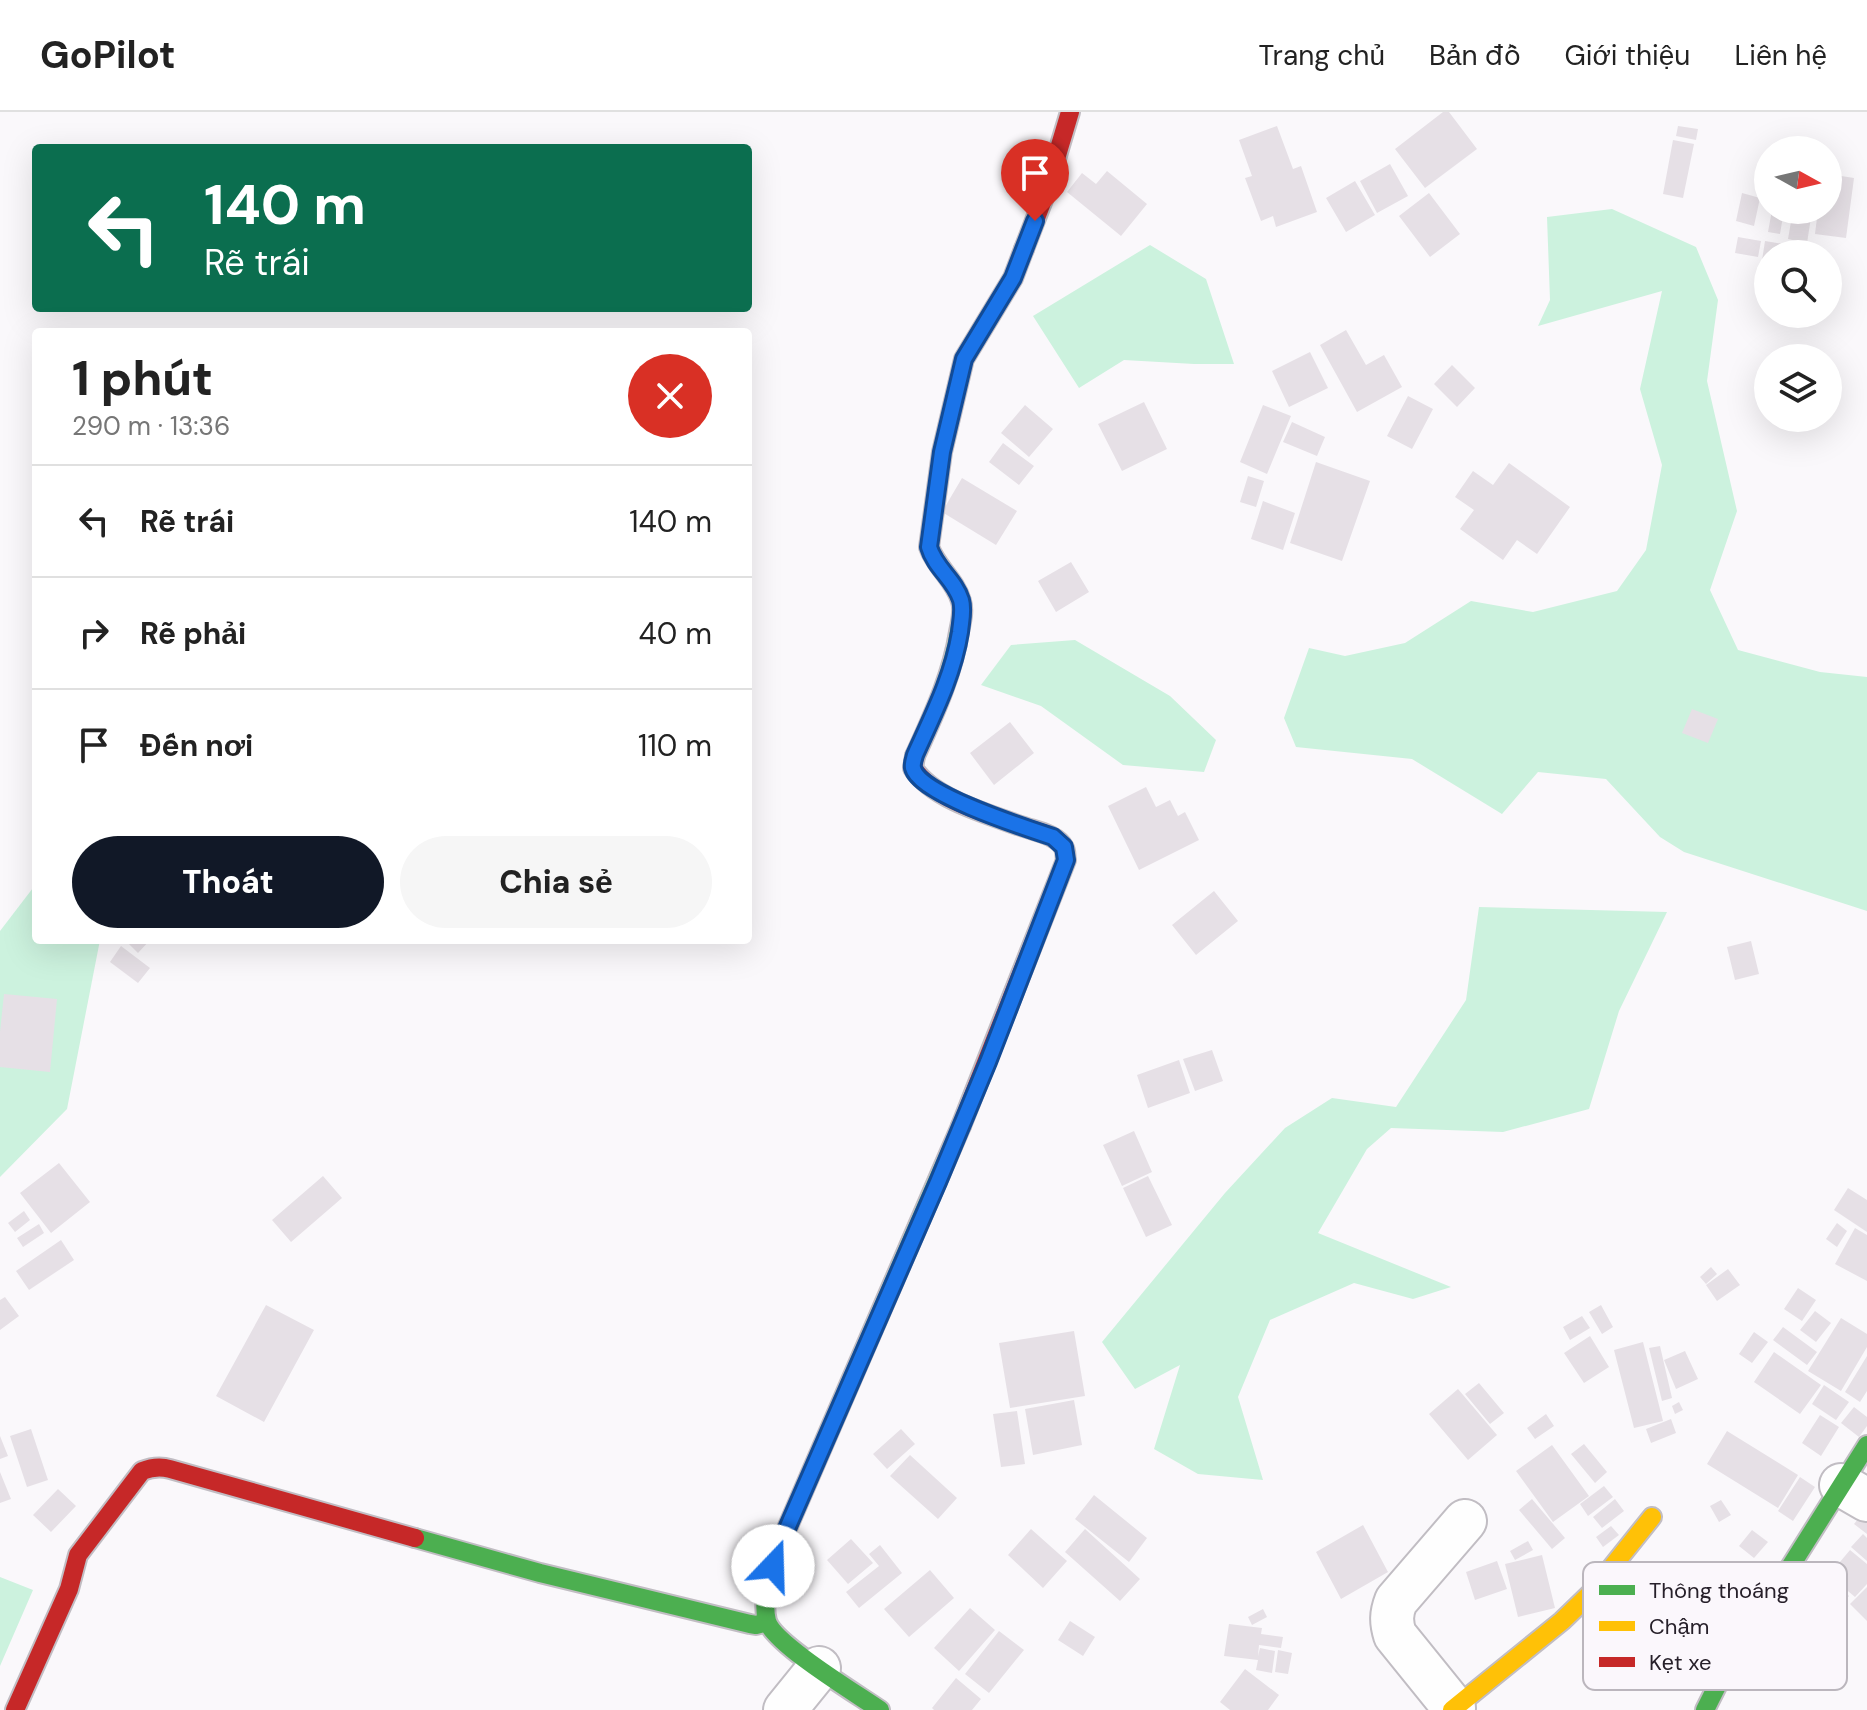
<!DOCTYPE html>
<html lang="vi">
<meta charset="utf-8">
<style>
:root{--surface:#fff;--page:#f6f6f6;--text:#222;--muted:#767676;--line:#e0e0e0;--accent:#111827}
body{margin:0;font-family:"DM Sans",sans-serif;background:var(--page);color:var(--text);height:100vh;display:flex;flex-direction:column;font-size:30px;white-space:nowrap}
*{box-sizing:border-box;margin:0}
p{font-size:26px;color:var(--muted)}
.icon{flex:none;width:44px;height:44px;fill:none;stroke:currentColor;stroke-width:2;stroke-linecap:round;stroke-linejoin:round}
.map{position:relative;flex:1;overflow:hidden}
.panel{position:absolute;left:32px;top:216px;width:720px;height:616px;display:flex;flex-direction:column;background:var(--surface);border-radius:8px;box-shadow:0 8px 32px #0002}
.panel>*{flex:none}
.hud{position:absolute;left:32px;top:32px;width:720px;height:168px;border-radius:8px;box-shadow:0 8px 32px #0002;background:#0b6e4f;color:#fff;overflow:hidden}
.needle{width:52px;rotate:98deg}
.buttons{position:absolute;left:1754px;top:24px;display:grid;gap:16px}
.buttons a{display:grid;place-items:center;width:88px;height:88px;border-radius:50%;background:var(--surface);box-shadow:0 8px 32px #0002;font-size:40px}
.pin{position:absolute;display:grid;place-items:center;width:68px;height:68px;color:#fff;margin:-82px -34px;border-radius:50% 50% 50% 0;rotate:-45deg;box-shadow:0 0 8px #0007}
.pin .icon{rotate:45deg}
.me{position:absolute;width:88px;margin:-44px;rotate:21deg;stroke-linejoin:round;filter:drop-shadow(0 0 6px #0008)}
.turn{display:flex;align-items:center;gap:28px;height:168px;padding:0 40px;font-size:36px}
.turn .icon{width:104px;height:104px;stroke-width:2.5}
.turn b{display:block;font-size:56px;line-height:68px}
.round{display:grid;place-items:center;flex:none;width:84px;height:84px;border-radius:42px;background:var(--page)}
.summary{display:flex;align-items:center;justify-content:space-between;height:136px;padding:0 40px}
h1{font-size:48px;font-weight:800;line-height:60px}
.action{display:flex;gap:16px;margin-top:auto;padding:16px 40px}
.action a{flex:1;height:92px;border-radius:48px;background:var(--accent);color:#fff;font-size:32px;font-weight:800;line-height:92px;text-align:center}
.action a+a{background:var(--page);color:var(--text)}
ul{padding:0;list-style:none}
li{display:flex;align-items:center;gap:24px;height:112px;padding:0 40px;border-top:2px solid var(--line)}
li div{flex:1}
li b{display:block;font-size:30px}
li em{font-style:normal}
header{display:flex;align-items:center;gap:48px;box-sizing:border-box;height:112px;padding:0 40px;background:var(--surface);border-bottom:2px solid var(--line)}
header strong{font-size:38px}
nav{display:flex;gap:44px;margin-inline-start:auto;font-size:28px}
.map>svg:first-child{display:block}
</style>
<header>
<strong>GoPilot</strong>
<nav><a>Trang chủ</a><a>Bản đồ</a><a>Giới thiệu</a><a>Liên hệ</a></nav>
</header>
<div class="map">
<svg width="1867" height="1598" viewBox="0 0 1867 1598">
<rect width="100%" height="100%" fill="#faf8fb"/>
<path fill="#ccf2de" d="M1612,97l84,38 22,53 -11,81 30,130 -27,79 28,60 82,22 47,5v234l-183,-59 -24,-15 -54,-58 -68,-7 -36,42 -90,-55 -116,-12 -12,-29 25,-70 36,8 60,-13 66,-42 62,11 84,-21 29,-41 16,-85 -22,-76 22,-98 -124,35 12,-26 -3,-83z
M1150,133l56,34 28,85h-40l-70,-4 -45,28 -46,-72z
M1075,528l95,56 46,44 -12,32 -81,-7 -82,-59 -60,-21 30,-40z
M36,772v56h64l-33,169 -67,68v-246z
M1479,795l188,5 -48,99 -30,98 -86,23 -112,-4 -24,21 -49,84 133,54 -38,12 -59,-16 -84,37 -32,77 25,83 -65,-6 -44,-25 26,-84 -45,24 -33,-47 123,-149 60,-65 47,-30 64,9 70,-107z
M0,1465l33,13 -33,76z"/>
<path fill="#e6e0e6" d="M1443,0h6l28,37 -52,39 -30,-39z
M1277,14l16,43 8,-3 16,46 -41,15 -3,-11 -12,5 -16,-43 7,-2 -13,-36z
M1678,14l20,3 -2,11 -20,-4z
M1673,28l21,4 -11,54 -20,-4z
M1390,52l18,32 -31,17 -17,-32z
M1107,59l40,33 -26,32 -54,-44 15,-19 14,11z
M1828,62l26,4 -8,60 -31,-4 3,-24h10z
M1355,69l20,34 -29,17 -20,-34z
M1429,81l31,41 -30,23 -31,-41z
M1742,81l18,5 -6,28 -18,-5z
M1772,98h12l-4,24 -12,-2z
M1793,98l19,1 -5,32 -19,-4z
M1738,125l23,4 -3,16 -23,-4z
M1765,129l25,4 -1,9h-21v15l-7,-2z
M1346,218l20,35 18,-10 18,32 -45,25 -37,-67z
M1310,240l18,36 -39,19 -17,-36z
M1452,253l23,23 -18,19 -23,-23z
M1408,284l25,13 -21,40 -25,-13z
M1144,290l23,47 -45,22 -24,-47z
M1025,293l28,24 -24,28 -28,-24z
M1263,293l28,11 -24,58 -27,-12z
M1292,310l33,15 -8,19 -34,-14z
M1003,331l31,23 -15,19 -30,-23z
M1316,350l54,19 -28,80 -52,-18z
M1509,351l61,44 -33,47 -20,-14 -14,20 -43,-31 14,-19 -19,-13 18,-26 20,14z
M1248,364l16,5 -8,26 -16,-5z
M962,366l55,33 -21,34 -54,-33z
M1263,389l32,12 -12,37 -32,-11z
M1071,450l18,30 -33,20 -18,-31z
M1692,597l26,10 -10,24 -26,-10z
M1010,610l24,31 -40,32 -24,-32z
M1146,675l10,20 14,-7 8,16 7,-4 14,28 -60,30 -31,-64z
M1214,779l24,30 -42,34 -24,-30z
M125,828h25l-12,13z
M1751,829l8,33 -24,6 -8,-33z
M121,834l29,22 -12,15 -28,-21z
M4,882l53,5 -7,73 -50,-5v-35z
M1212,938l11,31 -28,10 -12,-32z
M1179,948l11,33 -42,15 -11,-33z
M1134,1019l18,41 -30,14 -19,-41z
M59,1051l31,39 -39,31 -31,-40z
M323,1064l19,22 -51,44 -19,-22z
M1148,1064l24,49 -26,12 -23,-49z
M1848,1076l19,12v32l-33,-22z
M24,1099l6,9 -15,12 -7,-9z
M1837,1111l10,8 -10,16 -11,-8z
M39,1112l5,9 -21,14 -6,-9z
M1855,1116l12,7v46l-32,-17z
M61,1128l13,20 -45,30 -13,-19z
M1711,1155l6,7 -11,10 -6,-7z
M1728,1157l12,16 -23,16 -11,-16z
M1798,1176l18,12 -14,21 -18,-12z
M5,1185l14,19 -19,14v-30z
M266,1193l48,25 -50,92 -48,-26z
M1601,1193l12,22 -11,7 -13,-22z
M1815,1199l16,12 -15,19 -16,-12z
M1582,1204l8,12 -20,12 -7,-13z
M1841,1206l26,16v13l-26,44 -33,-20z
M1783,1215l34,25 -10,13 -34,-25z
M1074,1219l11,65 -75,12 -11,-65z
M1754,1220l14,10 -16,21 -13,-9z
M1590,1224l19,31 -25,16 -20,-30z
M1643,1230l20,79 -29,7 -20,-78z
M1660,1234l12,52 -10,3 -13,-53z
M1685,1239l13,28 -22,10 -12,-29z
M1774,1240l47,33 -21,29 -46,-32z
M1867,1244v35l-7,11 -15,-10z
M1479,1271l25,30 -14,11 -25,-30z
M1824,1273l25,17 -13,18 -24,-16z
M1458,1277l39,46 -29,25 -39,-46z
M1074,1288l8,45 -49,10 -8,-46z
M1679,1290l4,8 -8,4 -3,-8z
M1854,1295l13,10v9l-8,11 -18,-14z
M1017,1299l8,53 -24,3 -8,-53z
M1546,1302l8,12 -19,13 -8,-11z
M1820,1303l19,12 -18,29 -19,-13z
M1671,1307l5,14 -25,10 -5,-14z
M31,1317l17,51 -21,7 -17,-51z
M901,1317l14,15 -28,25 -14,-15z
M1727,1319l71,44 -20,33 -71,-44z
M0,1324l8,20 -8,3z
M1584,1332l23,28 -12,11 -24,-29z
M1552,1333l37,51 -36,26 -37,-51z
M910,1343l47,43 -19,21 -48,-43z
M0,1360l11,27 -11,4z
M1800,1365l15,10 -22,34 -15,-10z
M1604,1374l9,11 -25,19 -8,-12z
M58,1377l18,17 -25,26 -18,-17z
M1094,1383l53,43 -18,24 -54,-43z
M1532,1387l33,39 -13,11 -33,-39z
M1615,1387l9,12 -22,17 -9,-11z
M1721,1388l10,15 -12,7 -9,-16z
M1867,1396v26l-13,-10z
M1363,1413l25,47 -47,27 -25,-47z
M1611,1414l8,9 -16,12 -7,-10z
M1031,1417l36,32 -24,27 -35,-33z
M1085,1417l55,50 -20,22 -55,-49z
M1752,1418l16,12 -14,16 -15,-12z
M1863,1422l4,4v23l-16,-14z
M851,1427l22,24 -25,21 -21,-24z
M1528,1429l5,9 -18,10 -5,-9z
M880,1433l22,28 -43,35 -13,-16 33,-26 -10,-12z
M1850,1438l17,14v20l-12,13 -26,-22z
M1542,1443l13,53 -37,9 -13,-53z
M1497,1449l10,28 -32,11 -9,-28z
M930,1458l24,28 -45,39 -25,-28z
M1826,1462l23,22 -11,12 -23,-21z
M1867,1475v34l-17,-17z
M970,1496l25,22 -36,41 -25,-23z
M1263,1497l4,8 -15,8 -4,-8z
M1070,1509l25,16 -12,19 -25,-16z
M1229,1512l33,4 -1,6 22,3 -2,11 -22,-3 -1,11 2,-8 15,3 -3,22 -16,-3 2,-10 -34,-4z
M999,1519l25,19 -35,43 -24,-19z
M1278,1538l14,3 -4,21 -13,-2z
M1245,1557l34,26 -11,15h-38l-10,-8z
M956,1566l25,21 -9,11h-38l-2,-2z"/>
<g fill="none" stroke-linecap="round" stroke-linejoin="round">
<g stroke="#c1bdc3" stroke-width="46">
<path id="street" d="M1841,1373l26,15
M1454,1596l-59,-73c-4,-13 -4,-21 1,-34l69,-80
M785,1598l34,-42"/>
</g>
<g stroke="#c1bdc3" stroke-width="22">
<path id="fast" d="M915,644c18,-40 37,-80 44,-124 2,-10 5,-21 2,-31 -6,-21 -25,-34 -32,-54l13,-95 22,-93 49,-81 11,-29
M415,1426l125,35 210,51 6,1 11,-3
M880,1598c-23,-16 -106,-66 -113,-89 -6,-23 5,-52 12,-74l182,-421
M1705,1598l20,-40 142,-225"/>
</g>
<g stroke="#c1bdc3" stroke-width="22">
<path id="slow" d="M1452,1598l110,-89 30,-29 60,-75"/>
</g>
<g stroke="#c1bdc3" stroke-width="22">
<path id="jam" d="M1024,137l22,-57 24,-80
M915,644l-2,12c20,31 74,46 108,58 13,5 36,8 43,22 2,3 1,8 2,12l-105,266
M15,1598l54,-121 9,-34 64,-84c10,-4 18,-5 28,-2l245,69"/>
</g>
<use href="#street" stroke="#fefefe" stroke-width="42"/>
<use href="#fast" stroke="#4caf50" stroke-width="18"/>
<use href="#slow" stroke="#ffc107" stroke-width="18"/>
<use href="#jam" stroke="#c62828" stroke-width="18"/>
</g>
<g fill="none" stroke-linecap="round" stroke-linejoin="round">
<g stroke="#114b97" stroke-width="20">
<path id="route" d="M773,1454l6,-19 159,-365 50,-120 78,-202 -2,-13 -11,-10c-27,-9 -134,-43 -140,-69 -1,-4 1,-9 2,-13 18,-40 38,-79 45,-123 1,-11 4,-22 1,-32 -6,-20 -26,-32 -32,-53l13,-95 22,-93 49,-81 22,-57"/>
</g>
<use href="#route" stroke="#1a73e8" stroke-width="14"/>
</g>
<rect x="1583" y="1450" width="264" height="128" rx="12" fill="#fbf7fc" stroke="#bbb6bd" stroke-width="2"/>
<rect x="1599" y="1473" width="36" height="10" fill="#4caf50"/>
<rect x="1599" y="1509" width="36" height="10" fill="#ffc107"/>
<rect x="1599" y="1545" width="36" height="10" fill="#c62828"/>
<g font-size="22" fill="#27202a">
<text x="1649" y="1486">Thông thoáng</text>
<text x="1649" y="1522">Chậm</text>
<text x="1649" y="1558">Kẹt xe</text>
</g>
</svg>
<div class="buttons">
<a><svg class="needle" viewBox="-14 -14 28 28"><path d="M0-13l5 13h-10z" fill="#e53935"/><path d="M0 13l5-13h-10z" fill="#767676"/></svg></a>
<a><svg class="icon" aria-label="search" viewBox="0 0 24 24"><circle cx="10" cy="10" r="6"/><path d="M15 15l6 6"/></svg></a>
<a><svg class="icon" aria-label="layers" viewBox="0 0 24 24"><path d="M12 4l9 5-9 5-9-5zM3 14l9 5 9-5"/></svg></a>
</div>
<div class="pin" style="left:1035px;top:109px;background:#d93025"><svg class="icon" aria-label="arrive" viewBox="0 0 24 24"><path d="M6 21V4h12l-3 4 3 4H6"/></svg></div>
<svg class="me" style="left:773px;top:1454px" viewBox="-20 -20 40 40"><circle r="19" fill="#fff"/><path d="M0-13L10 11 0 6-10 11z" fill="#1a73e8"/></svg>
<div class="hud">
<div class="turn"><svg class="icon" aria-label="left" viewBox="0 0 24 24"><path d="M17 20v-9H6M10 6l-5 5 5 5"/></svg><div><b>140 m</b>Rẽ trái</div></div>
</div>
<section class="panel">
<div class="summary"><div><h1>1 phút</h1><p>290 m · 13:36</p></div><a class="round" style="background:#d93025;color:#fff"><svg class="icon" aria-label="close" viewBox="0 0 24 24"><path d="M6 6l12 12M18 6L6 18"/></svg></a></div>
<ul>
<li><svg class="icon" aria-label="left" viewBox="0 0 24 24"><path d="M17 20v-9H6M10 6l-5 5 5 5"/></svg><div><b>Rẽ trái</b></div><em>140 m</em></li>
<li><svg class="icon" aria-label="right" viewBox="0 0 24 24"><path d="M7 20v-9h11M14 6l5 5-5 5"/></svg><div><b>Rẽ phải</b></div><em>40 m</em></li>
<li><svg class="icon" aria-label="arrive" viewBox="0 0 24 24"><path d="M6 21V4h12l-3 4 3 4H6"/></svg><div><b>Đến nơi</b></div><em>110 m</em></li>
</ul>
<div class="action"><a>Thoát</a><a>Chia sẻ</a></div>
</section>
</div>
